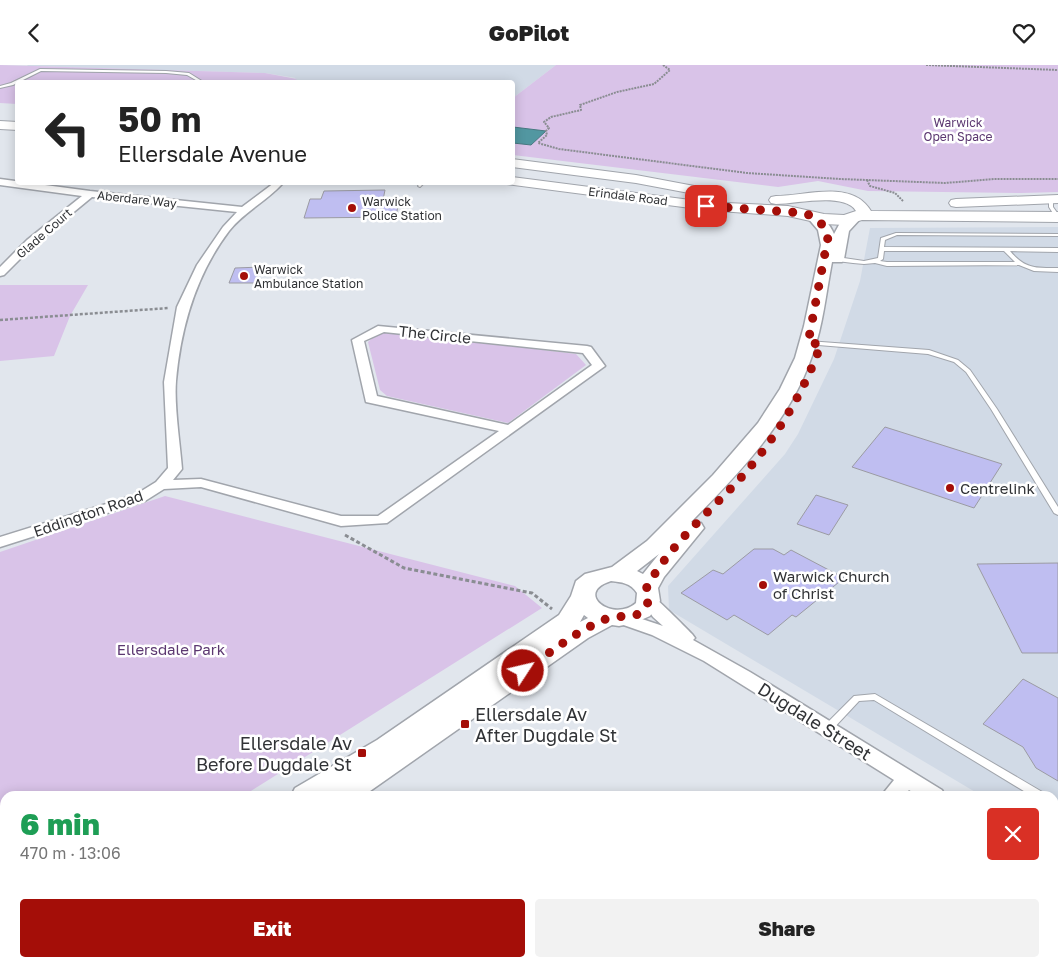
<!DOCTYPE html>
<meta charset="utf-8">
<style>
:root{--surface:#fff;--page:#f2f2f2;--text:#222;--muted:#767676;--accent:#a40e08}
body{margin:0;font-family:"Golos Text",sans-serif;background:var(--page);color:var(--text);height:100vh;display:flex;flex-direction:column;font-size:19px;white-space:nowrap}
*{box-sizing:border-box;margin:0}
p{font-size:16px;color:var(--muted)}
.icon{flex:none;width:28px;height:28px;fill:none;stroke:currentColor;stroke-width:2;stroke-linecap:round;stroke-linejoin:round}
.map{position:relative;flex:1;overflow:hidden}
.drawer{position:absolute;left:0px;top:726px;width:1059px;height:176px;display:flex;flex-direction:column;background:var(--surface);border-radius:15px 15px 0 0;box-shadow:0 2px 12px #0003}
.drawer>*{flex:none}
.hud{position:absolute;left:15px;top:15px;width:500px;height:105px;border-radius:5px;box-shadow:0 2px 12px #0003;background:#fff;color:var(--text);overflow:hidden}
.pin{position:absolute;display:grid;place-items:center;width:42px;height:42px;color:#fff;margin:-21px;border-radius:10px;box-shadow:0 2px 8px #0006}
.me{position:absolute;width:55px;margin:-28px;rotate:55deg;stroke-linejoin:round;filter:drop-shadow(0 0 4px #0008)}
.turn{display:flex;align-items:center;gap:18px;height:105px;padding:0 20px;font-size:22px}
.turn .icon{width:65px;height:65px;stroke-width:2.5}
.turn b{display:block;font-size:35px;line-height:42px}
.round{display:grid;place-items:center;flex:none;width:52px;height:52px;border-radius:5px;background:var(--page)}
.head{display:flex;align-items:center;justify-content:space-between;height:85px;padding:0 20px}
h1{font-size:30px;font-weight:800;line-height:38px;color:#1e9e55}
.cta{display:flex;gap:10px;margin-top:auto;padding:10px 20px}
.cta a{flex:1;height:58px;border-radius:5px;background:var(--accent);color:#fff;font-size:20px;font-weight:800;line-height:58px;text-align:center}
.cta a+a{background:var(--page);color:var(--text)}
header{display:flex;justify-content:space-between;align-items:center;height:65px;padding:0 20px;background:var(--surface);font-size:22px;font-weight:800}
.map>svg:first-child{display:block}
</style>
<header><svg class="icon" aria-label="back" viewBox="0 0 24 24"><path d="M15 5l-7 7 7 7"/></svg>GoPilot<svg class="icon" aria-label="heart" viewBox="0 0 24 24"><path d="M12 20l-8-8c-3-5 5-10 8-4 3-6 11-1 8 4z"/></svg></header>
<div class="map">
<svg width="1058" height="902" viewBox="0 0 1058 902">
<rect width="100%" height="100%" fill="#e1e6ed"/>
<path fill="#d1dae6" d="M28,0h528l-43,33 -1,-15h-223l7,-5 -31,-5 -238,-7z
M1058,162v615l-4,-3v-43h-72l-313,-186 -1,-24 117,-132 13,-20 36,-75 26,-78 10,-53z"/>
<path fill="#d9c3e8" d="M0,0l265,8 32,6 -8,4h-271l-1,21 -17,-1z
M556,0h502v127l-37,1 -153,-2 -50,-10 -40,6 -265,-32v-57z
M0,220h88l-18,31 -16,40 -54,5z
M386,266l190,23 10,11 -78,58 -121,-27 -7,-6 -12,-48 9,-8z
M165,431l350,90 27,22 -299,188h-238v88l-5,1v-333z"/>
<path fill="#5297a1" stroke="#487981" d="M513,62l33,4 -15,14 -18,-2z"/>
<path fill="#bfbef1" stroke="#9b9ba3" d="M385,125l-2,10h16l-3,17 -92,1 6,-19h11l3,-8z
M262,202l-8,16h-25l6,-15z
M885,362l117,37 -28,44 -122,-41z
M816,430l32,10 -19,30 -32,-11z
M754,484h19l11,6 7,-5 53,28 -48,39 -4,-2 -24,20 -34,-20 -7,5 -46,-27 32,-23 10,4z
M1058,498v90h-36l-45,-89z
M1023,614l35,19v83l-22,-13 -13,-21 -40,-23z"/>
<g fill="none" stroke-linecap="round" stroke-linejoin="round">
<g stroke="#a1a5ac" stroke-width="2">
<path id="lane" d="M40,4l126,2 23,2 16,10h-4l-14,-8 -21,-2 -125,-2 -28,14 -13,3v-2l11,-3z
M420,118h4l-4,4 -2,-1z
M1049,133l4,1v8l5,7v4h-2l-7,-11z
M896,168l162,1v2l-161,-1 -12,5 -1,7 174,1v4l-48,-1c15,18 26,17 48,17v4l-24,-1 -15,-6 -132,1 -12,-3 -11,1 -11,-1 -16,-2 -3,-2 3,-2 27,4 14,-3 3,-20zM884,186h120l11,11h-128l-7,-1 3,-2z
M808,276l121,9 29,10 12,10 27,39 61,98v8l-4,-2 -63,-104 -25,-37 -12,-10 -26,-8 -122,-10 -1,-1z
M875,629l169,99 1,3h-13l-158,-96 -15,1 -28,30 -3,1 -3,-1 -2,-3 2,-3 29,-29z
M1054,736l4,1v9l-4,-1z"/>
</g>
<g stroke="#a1a5ac" stroke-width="3">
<path id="street" d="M0,114l90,12 152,16 32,-24h9c-16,18 -39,29 -54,48 -33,44 -48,95 -53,150 -2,25 4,62 6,88l-9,11 28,-1 140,37h37l121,-85 -133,-29 -14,-62 26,-14 209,20 4,1 14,19 -218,157 -46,3 -140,-39 -37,2 -19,12 -145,46v-10l135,-42 21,-13 12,-14 -4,-86 13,-75 20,-42 26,-38 14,-15 -145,-15 -57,47 -31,31 -4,1v-9l27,-27 55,-44 -82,-11zM384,267l199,21 9,12 -84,60 -131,-29 -13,-55z
M649,529c5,1 36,33 43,40l3,4 -2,2 57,32 192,118 3,6h-26l-10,-6 -6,6h-22l13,-16 -190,-119 -52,-26 -37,-13 -2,-4 2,-4 6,-2 42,14 -10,-9 -12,-18 2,-4z
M1054,796l4,1v20l-4,-1z
M728,898h25l-2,4h-25z"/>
</g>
<g stroke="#a1a5ac" stroke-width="3">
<path id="secondary" d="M814,148c9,2 16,12 20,21l6,-11 9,-8h10l2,3 -12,13 -5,28 -2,3h-10c-6,31 -9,64 -20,94 -22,65 -74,118 -121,166l10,1 3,5 -40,49 -6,11 2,13 -10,15 -16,7 -15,3 -7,-1 -24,13 -225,158h-72l4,-8 82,-48 182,-125 12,-19 5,-15 9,-7 27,-7 35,-26 66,-66 45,-52 22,-34 15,-31 9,-32 17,-81 -3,-15 -11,-13zM659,489l-16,20 -6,-3zM611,516c10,1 20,2 26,12l-1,10c-23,20 -63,-10 -25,-22zM584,550l4,3 -8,4z
M5,837v49l-5,1v-48z"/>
</g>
<g stroke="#a1a5ac" stroke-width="2">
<path id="primary" d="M0,56l18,1v8l-18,-1z
M512,94l124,16 53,10 5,1 2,3 -2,3 -5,1 -53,-10 -124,-16z
M512,112l194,25 82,4 36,8 20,1 12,-4c-11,-19 -60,-7 -80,-7l-5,-1 -2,-3 2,-3 5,-1c30,0 76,-17 95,15l187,1v10l-196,-2 -17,5 -21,-1 -36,-8 -82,-6 -199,-26 -1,-1h6z
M1058,130v8l-102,4 -5,-1 -2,-3 2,-3 5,-1z"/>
</g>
<path stroke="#8a8d92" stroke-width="2" stroke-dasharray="2 1" stroke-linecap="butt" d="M663,0l7,5 -16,14 -37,8 -37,13 1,5 -30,7 -7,5 5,6 -3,3 1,4 -9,8 21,6 188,24 93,6 105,4 49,-4h64
M926,0l132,5
M867,115l3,6 25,7 8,8"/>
<path stroke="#8a8d92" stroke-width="2.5" stroke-dasharray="3 2" stroke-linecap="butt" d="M0,255l169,-12"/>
<path stroke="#8a8d92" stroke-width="3" stroke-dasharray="4 2.5" stroke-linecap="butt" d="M345,470l59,33 128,25 20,16"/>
<use href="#lane" fill="#fff" fill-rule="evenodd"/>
<use href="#street" fill="#fff" fill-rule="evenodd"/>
<use href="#secondary" fill="#fff" fill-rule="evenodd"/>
<use href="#primary" fill="#fff" fill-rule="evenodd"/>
</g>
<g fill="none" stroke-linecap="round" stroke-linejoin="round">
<path stroke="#a40e08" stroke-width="9" stroke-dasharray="0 16.2" d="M523,606c27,-18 53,-40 83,-52 16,-7 35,6 43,-20l-3,-10c22,-42 60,-74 92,-108 36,-40 65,-86 83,-137l-13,-1 20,-106 -7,-14 -7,-6 -10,-4 -98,-7"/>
</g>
<g fill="#a40e08" stroke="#fff" stroke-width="2">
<circle cx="352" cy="143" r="5"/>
<circle cx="244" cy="211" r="5"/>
<circle cx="950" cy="423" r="5"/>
<circle cx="763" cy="520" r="5"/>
<rect x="460" y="654" width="10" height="10" rx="2.5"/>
<rect x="357" y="683" width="10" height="10" rx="2.5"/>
</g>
<g text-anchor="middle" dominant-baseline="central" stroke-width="5" stroke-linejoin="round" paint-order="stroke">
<g font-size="12" fill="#5c3871" stroke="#fff">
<text x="958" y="57">Warwick<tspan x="958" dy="14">Open Space</tspan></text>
</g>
<g font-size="12" fill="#313336" stroke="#fff">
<text transform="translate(628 131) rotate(7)">Erindale Road</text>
<text transform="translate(137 134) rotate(6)">Aberdare Way</text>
<text transform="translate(44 168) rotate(-41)">Glade Court</text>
</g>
<g font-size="12" fill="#313336" stroke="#fff" text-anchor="start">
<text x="362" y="136">Warwick<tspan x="362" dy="14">Police Station</tspan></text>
<text x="254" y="204">Warwick<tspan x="254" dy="14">Ambulance Station</tspan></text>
</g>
<g font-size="15" fill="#313336" stroke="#fff">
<text transform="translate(435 269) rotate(6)">The Circle</text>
<text transform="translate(88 448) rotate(-19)">Eddington Road</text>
</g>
<g font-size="15" fill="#313336" stroke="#fff" text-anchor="start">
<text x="960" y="423">Centrelink</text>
<text x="773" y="511">Warwick Church<tspan x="773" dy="17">of Christ</tspan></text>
</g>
<g font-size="15" fill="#5c3871" stroke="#fff">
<text x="171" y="584">Ellersdale Park</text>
</g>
<g font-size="18" fill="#313336" stroke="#fff" text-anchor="start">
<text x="475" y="649">Ellersdale Av<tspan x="475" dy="21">After Dugdale St</tspan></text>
<text x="352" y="678" text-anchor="end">Ellersdale Av<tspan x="352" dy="21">Before Dugdale St</tspan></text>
</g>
<g font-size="18" fill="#313336" stroke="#fff">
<text transform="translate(815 656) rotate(32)">Dugdale Street</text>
</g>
</g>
</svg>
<div class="pin" style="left:706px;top:141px;background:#d93025"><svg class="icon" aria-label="arrive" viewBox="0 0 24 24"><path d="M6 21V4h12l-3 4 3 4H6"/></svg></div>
<svg class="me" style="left:523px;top:606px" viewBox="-20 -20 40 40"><circle r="17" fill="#a40e08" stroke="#fff" stroke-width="3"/><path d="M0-11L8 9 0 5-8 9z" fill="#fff"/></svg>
<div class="hud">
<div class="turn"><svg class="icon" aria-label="left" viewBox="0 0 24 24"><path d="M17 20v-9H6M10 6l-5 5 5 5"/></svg><div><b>50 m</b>Ellersdale Avenue</div></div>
</div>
<section class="drawer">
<div class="head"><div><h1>6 min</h1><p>470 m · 13:06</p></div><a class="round" style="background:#d93025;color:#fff"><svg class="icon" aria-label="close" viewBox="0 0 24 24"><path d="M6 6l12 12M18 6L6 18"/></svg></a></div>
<div class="cta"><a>Exit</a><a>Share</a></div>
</section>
</div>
